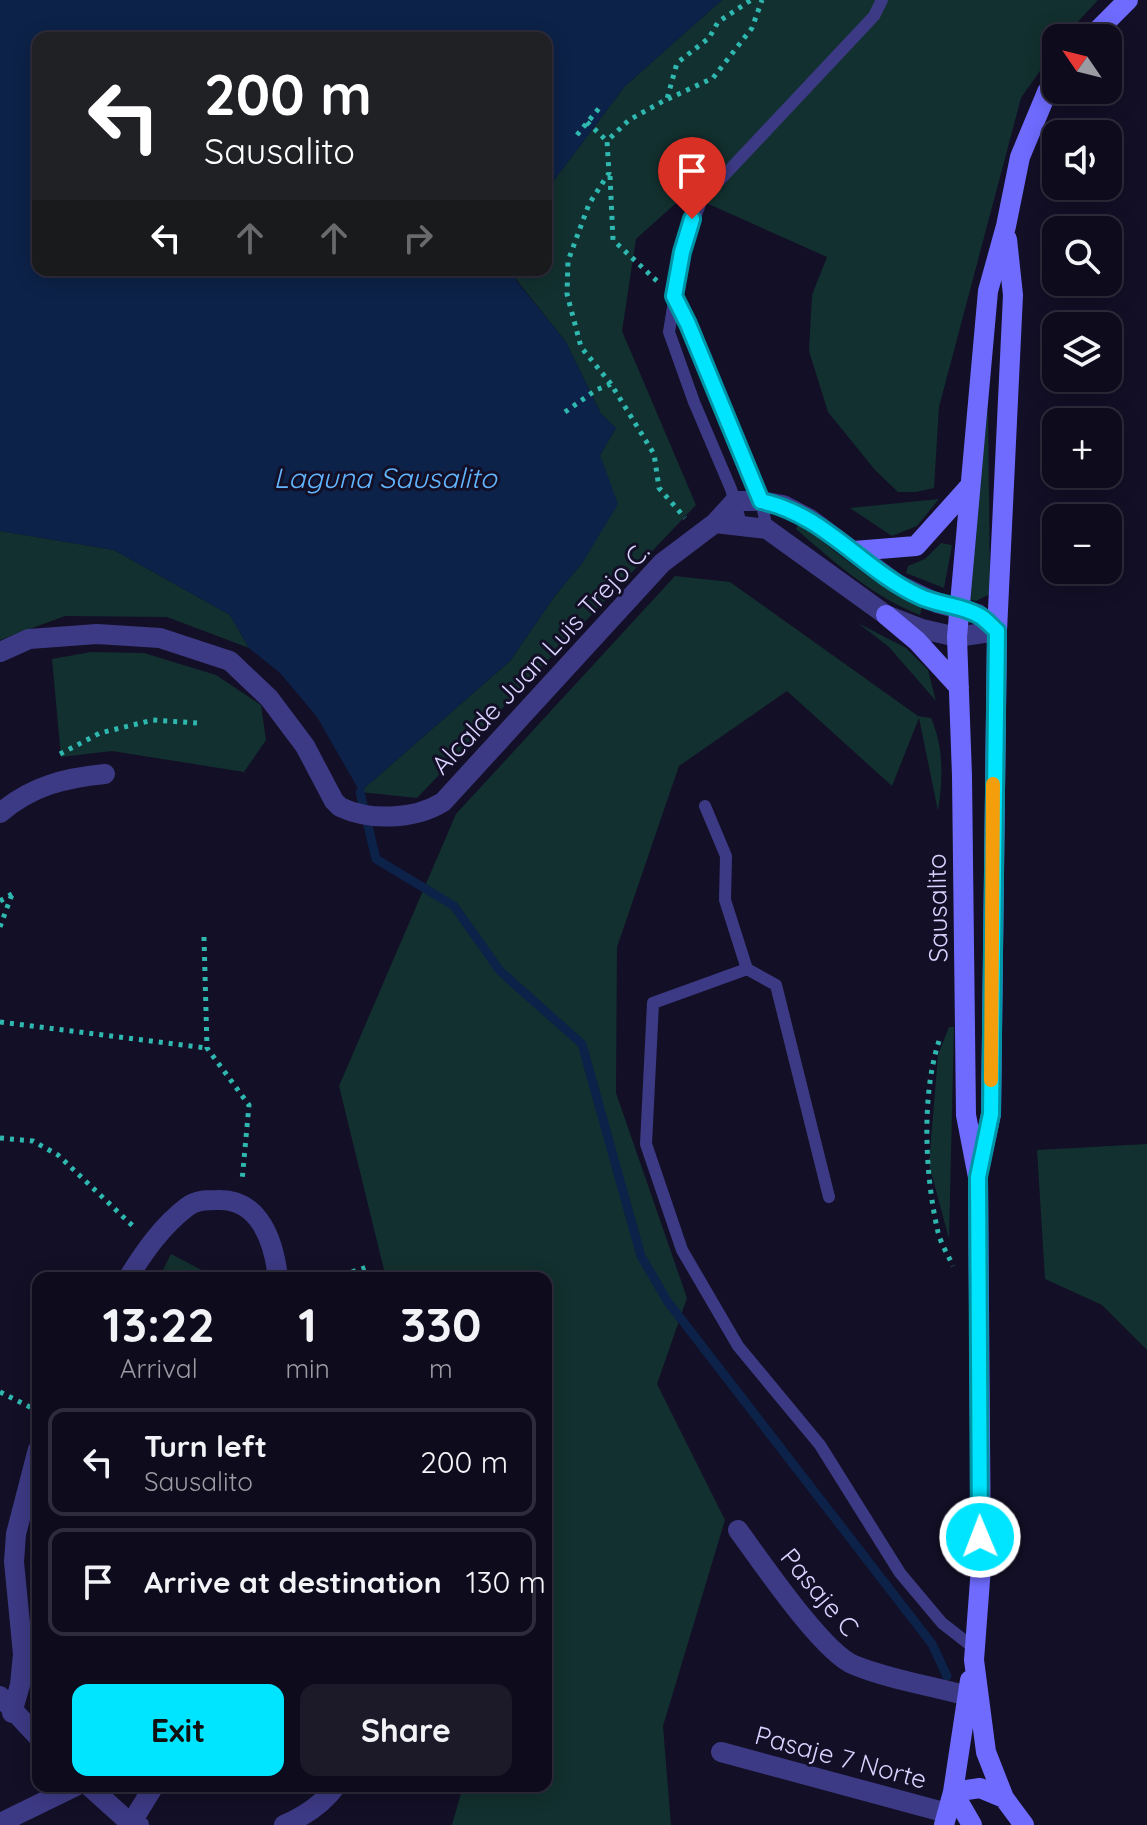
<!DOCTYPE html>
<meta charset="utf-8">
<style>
:root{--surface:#0e0b1c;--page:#1c1929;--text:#f1f3f6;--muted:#9b9ba3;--line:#2e2b3b;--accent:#00e5ff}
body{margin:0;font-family:Quicksand,sans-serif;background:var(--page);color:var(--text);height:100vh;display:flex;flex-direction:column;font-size:30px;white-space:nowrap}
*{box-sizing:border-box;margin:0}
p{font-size:26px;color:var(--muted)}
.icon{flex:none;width:44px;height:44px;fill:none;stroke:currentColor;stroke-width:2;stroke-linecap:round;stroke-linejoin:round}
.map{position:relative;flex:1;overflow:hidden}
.details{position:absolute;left:32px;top:1272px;width:520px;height:520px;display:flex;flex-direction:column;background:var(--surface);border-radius:16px;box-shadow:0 4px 20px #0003,0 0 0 2px var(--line)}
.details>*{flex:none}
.guide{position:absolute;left:32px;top:32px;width:520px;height:244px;border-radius:16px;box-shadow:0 4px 20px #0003,0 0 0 2px var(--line);background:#202124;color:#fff;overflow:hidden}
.needle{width:52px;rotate:305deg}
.tools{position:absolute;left:1042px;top:24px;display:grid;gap:16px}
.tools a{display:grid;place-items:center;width:80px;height:80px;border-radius:16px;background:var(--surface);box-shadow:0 4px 20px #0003,0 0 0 2px var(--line);font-size:40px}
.pin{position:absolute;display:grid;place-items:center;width:68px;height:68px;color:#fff;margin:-82px -34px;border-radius:50% 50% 50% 0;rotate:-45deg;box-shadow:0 0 8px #0007}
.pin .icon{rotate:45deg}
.me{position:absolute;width:88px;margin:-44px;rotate:359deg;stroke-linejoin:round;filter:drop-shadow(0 0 6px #0008)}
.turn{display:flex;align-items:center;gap:28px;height:168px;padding:0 40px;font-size:36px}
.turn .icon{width:104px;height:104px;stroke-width:2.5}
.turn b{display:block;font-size:56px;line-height:68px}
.lanes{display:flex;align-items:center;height:76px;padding:0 40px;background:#0003;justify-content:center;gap:40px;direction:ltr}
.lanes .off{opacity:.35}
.eta{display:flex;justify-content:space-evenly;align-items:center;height:136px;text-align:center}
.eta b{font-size:48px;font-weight:700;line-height:56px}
.button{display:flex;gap:16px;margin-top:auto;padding:16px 40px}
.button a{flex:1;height:92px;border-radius:16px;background:var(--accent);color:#111;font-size:32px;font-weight:700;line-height:92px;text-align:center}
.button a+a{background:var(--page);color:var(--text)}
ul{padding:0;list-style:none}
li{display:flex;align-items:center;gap:24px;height:108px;margin:0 16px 12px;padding:0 24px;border:4px solid var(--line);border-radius:16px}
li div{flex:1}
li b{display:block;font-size:30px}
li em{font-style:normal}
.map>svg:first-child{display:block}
</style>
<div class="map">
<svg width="1147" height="1825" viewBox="0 0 1147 1825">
<rect width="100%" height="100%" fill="#130f26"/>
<path fill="#12302f" d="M722,0h376l-35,38h-7v10l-35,50 -82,309 -5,81 -18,4h-18l-23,-22 -47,-58 -19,-61 3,-56 15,-38 -141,-63 -50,45 -14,92 74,174 -279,293 -57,-6 150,-131 44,-64 29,-35 17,-107 16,-27 -15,-14 -35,-72 -51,-64 3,-8h28v-79l79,-105z
M988,407l2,187 -14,7 -9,-2z
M939,499l-22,27 -25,10 -42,-28z
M799,522c38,32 78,64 123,85l-2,8c-48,-19 -86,-53 -124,-86z
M0,531l114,19 116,65 19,33 -82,-31 -102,-1 -65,24z
M941,543l11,2 -8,43 -38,-15 2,-7 17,-7z
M675,576l55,6 188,134 13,2c13,30 12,61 7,93l-19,-93 -27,68 -105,-95 -108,75 -62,181 -1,146 71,205 -30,86 68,136 -62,206 8,99h-219l11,-39h83v-508h-160l-47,-192 117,-272z
M858,623l48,25 22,22 8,31 -47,-54z
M91,652l53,1 72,22 45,30 5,35 -22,32 -132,-21 -51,6 -9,-98z
M949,1027h5l-5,212 -20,-75 9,-109z
M1147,1144v206l-45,-45 -57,-26 -8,-129z
M171,1254l46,24h-58z"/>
<path fill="#0c2248" d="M0,0h722l-97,86 -79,105v-153h-508v232h480l-3,9 51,63 35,72 15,14 -16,27 18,49 -35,58 -29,35 -44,64 -150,131 -43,-75 -37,-44 -31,-25 -19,-33 -116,-65 -114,-19z"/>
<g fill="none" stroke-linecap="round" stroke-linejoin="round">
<path stroke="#0c2248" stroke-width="9" d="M360,792l16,67 78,47 46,65 82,73 59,212 27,46 264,342 15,32"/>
<path stroke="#2fb8b0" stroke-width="5" stroke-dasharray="4 6" stroke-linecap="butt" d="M668,99l45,-21 39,-50 10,-28
M587,122l20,19
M577,135l23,-28
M610,176l3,64 45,42
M611,384l-30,-37 -14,-53 1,-33 21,-57 20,-31 -2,-32 22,-21 38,-21 10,-36 32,-25 9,-16 33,-22
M565,412l31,-22 15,-6 43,70 5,34 26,30
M60,754l40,-21 53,-13 44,3
M0,901l12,-7
M0,927l12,-33
M204,937l3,111 42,57 -7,76
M0,1022l207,26
M939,1041c-18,55 -14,135 -1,191 3,12 10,23 15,34
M0,1138l33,3 25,14 77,73
M333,1278l34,-11
M0,1392l38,19"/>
<path stroke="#3d3a85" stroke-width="12" d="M674,296l77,176 10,29 6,28
M742,527l-11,-38 -37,-87 -25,-70 13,-80 20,-53 172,-183 8,-16
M705,806l21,50 -1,44 22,69 -94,34 -7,141 36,106 56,96 82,99 80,128 42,50 32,25
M747,969l29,16 53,212"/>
<path stroke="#3d3a85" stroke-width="20" d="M715,523l52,6 119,86 36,14 35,8 40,-6
M0,652l29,-13 68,-5 63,4 70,23 39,37 36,48 29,55 6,6c30,14 74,13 103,-5l219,-239 53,-40 20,-22h26l22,4 27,14 87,65 40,19 41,11 19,17
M0,813c32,-27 64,-35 105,-39
M128,1278c16,-26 34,-52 59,-71 9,-7 19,-7 30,-7 43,-2 57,42 61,78
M738,1530c22,30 85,123 116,135 34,14 77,21 114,31
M0,1696l38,41
M12,1713l8,-28 3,-31 -9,-92 2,-28 22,-85
M721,1752l226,61
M89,1786l41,37 9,2
M0,1823l76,-37
M130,1825l24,-39
M284,1825c21,-9 38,-20 52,-39"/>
<path stroke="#6f6bff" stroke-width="20" d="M1090,38l38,-38
M854,551l62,-5 53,-59
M886,615l31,26 42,46
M980,1165l11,-51 6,-483 16,-336 -6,-56
M953,1792l27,-4 24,10
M953,1792l19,33
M944,1825l9,-33 17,-112
M1024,1825l-20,-27 -18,-46 -12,-92 7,-93 -3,-390 -12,-62 -4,-339 -5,-139 31,-346 18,-65 14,-69 27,-65 9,-12"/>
</g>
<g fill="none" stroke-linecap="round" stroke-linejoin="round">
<g stroke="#0095a6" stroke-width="20">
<path id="route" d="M692,219l-10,33 -8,44 14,28 73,177c63,13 102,69 158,95 18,9 42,9 59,19 7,3 13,11 19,16l-6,483 -13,63 2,360"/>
</g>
<use href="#route" stroke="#00e5ff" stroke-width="14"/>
<path stroke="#f59e0b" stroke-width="14" d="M991,1080l2,-296"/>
</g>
<g text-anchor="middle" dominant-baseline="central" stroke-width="6" stroke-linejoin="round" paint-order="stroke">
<g font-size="26" fill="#d9d4ff" stroke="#130f26">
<text transform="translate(540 658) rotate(-47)">Alcalde Juan Luis Trejo C.</text>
<text transform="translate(937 908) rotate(-91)">Sausalito</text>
<text transform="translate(820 1592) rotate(50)">Pasaje C</text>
<text transform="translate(841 1757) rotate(15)">Pasaje 7 Norte</text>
</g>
<g font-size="28" font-style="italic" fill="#62b6ff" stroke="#130f26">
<text x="385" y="477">Laguna Sausalito</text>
</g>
</g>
</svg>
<div class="tools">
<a><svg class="needle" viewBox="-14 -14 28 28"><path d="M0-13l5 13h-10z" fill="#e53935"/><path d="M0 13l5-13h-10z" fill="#9b9ba3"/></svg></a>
<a><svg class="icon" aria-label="sound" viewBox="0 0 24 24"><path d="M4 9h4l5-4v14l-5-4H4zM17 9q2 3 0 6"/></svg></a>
<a><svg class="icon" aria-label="search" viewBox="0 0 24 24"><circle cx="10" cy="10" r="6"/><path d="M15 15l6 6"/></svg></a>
<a><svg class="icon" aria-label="layers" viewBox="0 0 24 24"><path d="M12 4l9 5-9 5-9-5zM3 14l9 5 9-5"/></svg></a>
<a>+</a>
<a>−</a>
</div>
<div class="pin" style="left:692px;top:219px;background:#d93025"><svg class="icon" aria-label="arrive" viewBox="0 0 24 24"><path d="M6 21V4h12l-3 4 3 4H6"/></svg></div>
<svg class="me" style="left:980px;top:1537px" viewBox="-20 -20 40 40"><circle r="17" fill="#00e5ff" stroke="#fff" stroke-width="3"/><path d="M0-11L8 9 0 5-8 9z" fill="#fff"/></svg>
<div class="guide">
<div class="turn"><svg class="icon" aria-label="left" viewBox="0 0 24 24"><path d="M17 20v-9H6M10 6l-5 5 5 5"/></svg><div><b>200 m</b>Sausalito</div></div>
<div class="lanes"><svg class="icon" aria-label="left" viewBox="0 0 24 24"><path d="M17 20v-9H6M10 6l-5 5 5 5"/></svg><svg class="icon off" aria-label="ahead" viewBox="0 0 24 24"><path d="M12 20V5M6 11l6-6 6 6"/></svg><svg class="icon off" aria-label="ahead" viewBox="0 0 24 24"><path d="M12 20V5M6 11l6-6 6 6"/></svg><svg class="icon off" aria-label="right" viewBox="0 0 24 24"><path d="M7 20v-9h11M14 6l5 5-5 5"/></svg></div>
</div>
<section class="details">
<div class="eta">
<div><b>13:22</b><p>Arrival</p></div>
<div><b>1</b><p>min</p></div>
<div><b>330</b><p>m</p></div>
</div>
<ul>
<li><svg class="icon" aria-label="left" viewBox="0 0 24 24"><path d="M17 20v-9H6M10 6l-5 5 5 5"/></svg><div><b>Turn left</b><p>Sausalito</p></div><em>200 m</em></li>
<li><svg class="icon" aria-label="arrive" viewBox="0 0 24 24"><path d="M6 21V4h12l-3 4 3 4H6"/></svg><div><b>Arrive at destination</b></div><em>130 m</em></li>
</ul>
<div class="button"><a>Exit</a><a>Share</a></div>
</section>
</div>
